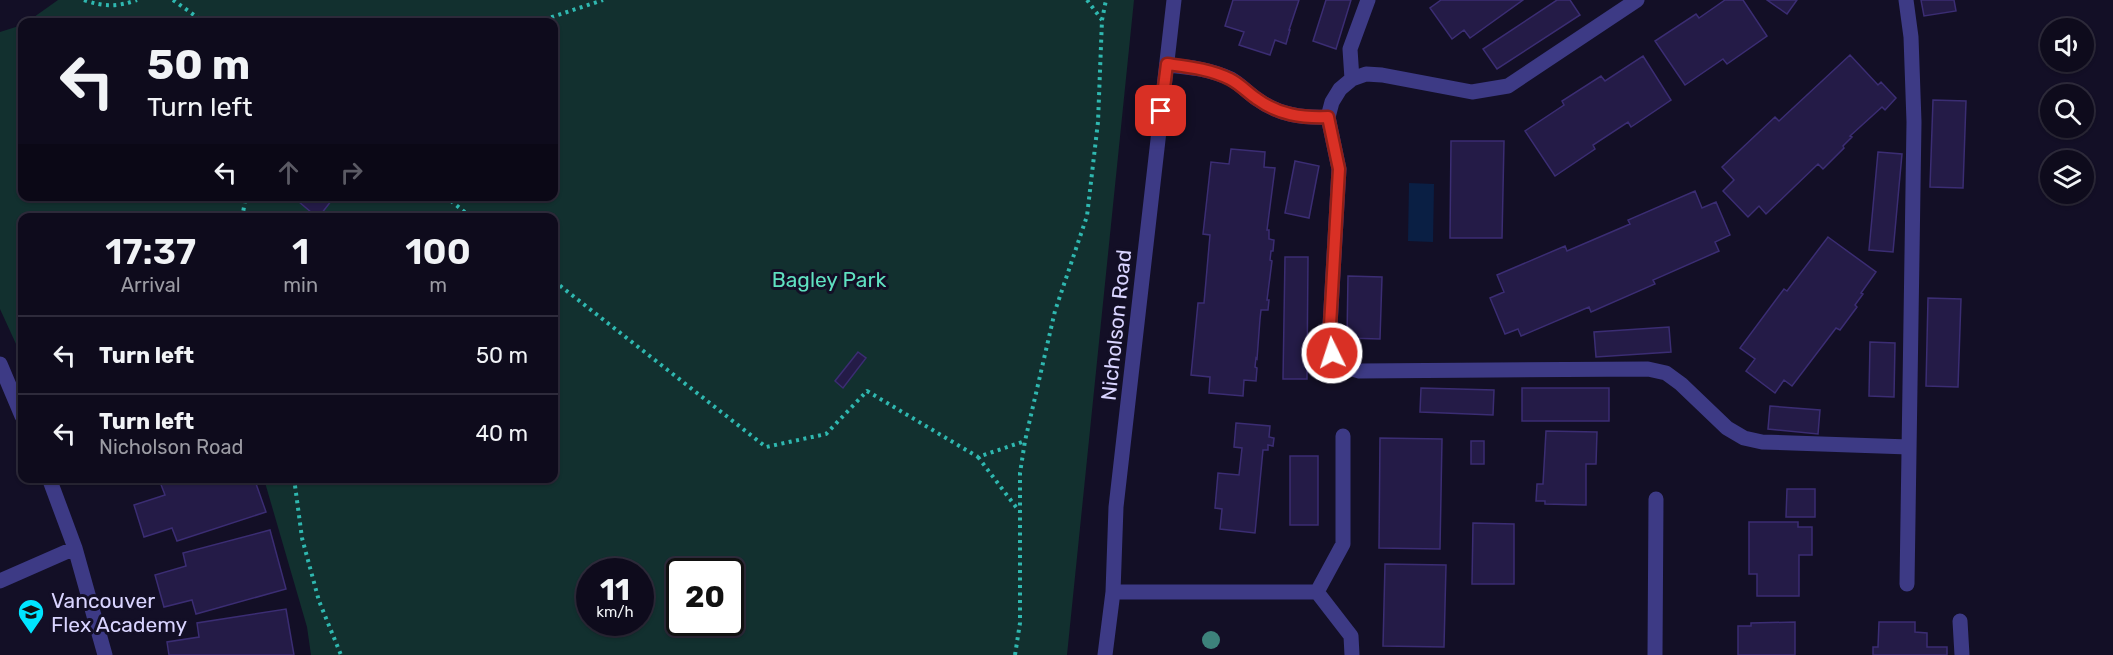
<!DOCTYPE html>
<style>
:root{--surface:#0e0b1c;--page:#1c1929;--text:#f1f3f6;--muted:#9b9ba3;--line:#2e2b3b}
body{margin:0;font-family:Rubik,sans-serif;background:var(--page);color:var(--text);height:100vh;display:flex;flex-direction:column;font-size:22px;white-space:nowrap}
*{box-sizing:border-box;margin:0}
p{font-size:20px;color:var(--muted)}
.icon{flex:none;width:33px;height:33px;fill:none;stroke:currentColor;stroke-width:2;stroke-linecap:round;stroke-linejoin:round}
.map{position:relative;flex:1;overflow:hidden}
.sheet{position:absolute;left:18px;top:213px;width:540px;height:270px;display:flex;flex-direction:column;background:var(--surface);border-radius:12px;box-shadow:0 2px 4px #0004,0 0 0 2px var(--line)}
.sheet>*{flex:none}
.guide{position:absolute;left:18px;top:18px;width:540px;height:183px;border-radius:12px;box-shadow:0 2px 4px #0004,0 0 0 2px var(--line);background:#0e0b1c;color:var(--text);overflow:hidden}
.controls{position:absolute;left:2040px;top:18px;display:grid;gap:12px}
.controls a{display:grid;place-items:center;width:54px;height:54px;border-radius:50%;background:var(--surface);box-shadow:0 2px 4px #0004,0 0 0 2px var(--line);font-size:30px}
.speed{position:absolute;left:576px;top:558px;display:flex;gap:12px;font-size:30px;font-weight:700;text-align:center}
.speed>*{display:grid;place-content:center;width:78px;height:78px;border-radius:50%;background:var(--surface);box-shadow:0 2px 4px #0004,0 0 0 2px var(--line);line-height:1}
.speed small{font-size:15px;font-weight:400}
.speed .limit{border:3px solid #111;border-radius:9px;background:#fff;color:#111}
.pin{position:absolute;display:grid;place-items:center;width:51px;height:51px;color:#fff;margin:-26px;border-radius:12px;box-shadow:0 3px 9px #0006}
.me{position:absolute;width:66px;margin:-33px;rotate:356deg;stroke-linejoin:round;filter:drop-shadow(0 0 4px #0008)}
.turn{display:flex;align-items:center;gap:21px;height:126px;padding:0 30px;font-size:27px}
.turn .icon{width:78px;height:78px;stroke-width:2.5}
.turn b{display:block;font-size:42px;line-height:51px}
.lanes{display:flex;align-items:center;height:57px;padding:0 30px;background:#0003;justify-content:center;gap:30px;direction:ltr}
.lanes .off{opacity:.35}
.eta{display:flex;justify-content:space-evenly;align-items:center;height:102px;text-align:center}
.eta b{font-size:36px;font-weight:600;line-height:42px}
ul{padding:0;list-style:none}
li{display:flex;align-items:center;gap:18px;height:78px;padding:0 30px;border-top:2px solid var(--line)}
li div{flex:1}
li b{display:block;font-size:22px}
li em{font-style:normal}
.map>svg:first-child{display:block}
</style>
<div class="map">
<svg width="2113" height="655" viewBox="0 0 2113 655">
<rect width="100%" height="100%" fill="#130f26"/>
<path fill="#12302f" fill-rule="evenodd" d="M58,0h1076l-67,655h-756l-4,-28 -43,-148 290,-1v-260h-532v139l-22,-48v-277l22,-7v171h532v-174h-527zM590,572h50v50h-50zM680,572h50v50h-50z"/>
<path fill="#0a1f44" d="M1409,183l25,1 -1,58 -25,-1z"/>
<path fill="#241b47" stroke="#3b2d73" stroke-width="1.5" d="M1233,0h66l-10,30h1l-4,14 -11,-4 -5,15 -31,-10 5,-13 -19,-6z
M1326,0h25l-15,49 -23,-8z
M1441,0h82l-53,38 -6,-8 -12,9 -22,-31z
M1557,0h13l10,15 -83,54 -14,-20z
M1725,0h18l24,36 -40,28 -4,-5 -38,26 -30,-44 41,-27 3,4z
M1767,0h30l-10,14z
M1921,0h33l2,11 -32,5z
M1850,55l28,30 3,-3 15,16 -11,12 -3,-3 -32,29 2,1 -9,9 1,2 -21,21 -5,-5 -52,50 -7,-8 -11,11 -25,-26 11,-11 -12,-13 53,-50 4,4z
M1643,56l28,44 -40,27 -3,-5 -35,23 2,4 -40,27 -30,-45 39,-26 -2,-4 39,-25 4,5z
M1933,100l33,1 -3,87 -33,-1z
M1451,141h53l-2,97h-52z
M1231,149l34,3 -1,15 11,1 -8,62h2v9l5,1 -1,11h-2l-1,9 2,1 -5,39h2l-1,10h-7l-1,9 -3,40 -1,-1 -1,9 2,1 -1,13 -12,-1 -1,16 -34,-3 1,-16 -19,-2 7,-72h6l6,-68 -7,-1 8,-72 18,2z
M1878,152l24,2 -9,98 -24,-2z
M1295,161l24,5 -10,52 -24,-5z
M1695,191l7,17 14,-6 14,33 -15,7 4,9 -66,29 2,4 -64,28 -2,-5 -68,29 -3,-7 -13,5 -15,-36 14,-6 -7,-17 68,-29 2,5 63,-27 -2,-4z
M292,196h43l-17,22z
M1828,237l48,35 -15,21 2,1 -8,11 2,2 -17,23 -4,-2 -44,58 -8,-6 -9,13 -29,-22 9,-12 -15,-11 44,-59 3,2z
M1285,257h23l-1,122h-24z
M1348,276l34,1 -2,62 -33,-1z
M1928,298l33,1 -3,88 -32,-1z
M1669,327l2,25 -75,5 -2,-25z
M1870,342l25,1 -1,54 -25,-1z
M858,352l8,6 -23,30 -8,-7z
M1421,388l73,2 -1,25 -73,-3z
M1522,388h87v33h-87z
M1770,406l50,4 -2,24 -50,-5z
M1236,423l34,3 -1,11 5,1 -1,8 -5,-1v5h-5l-8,83 -35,-4 2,-20 -7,-1 3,-35 21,2 3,-27 -8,-1z
M1546,431l51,1 -1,32h-10v41l-41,-1v-3h-9l1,-17h6z
M1380,438l62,1 -2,110 -61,-1z
M1471,441h13v23h-13z
M1290,456h28v69h-28z
M170,478h84l12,34 -89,29 -5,-13 -28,9 -10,-32 31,-10 -5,-13z
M1787,489h28v28h-29z
M1749,522h49v5h14v28h-13v41h-42v-22h-8z
M1473,523l41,1v60h-42z
M270,530l16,59 -90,25 -4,-14 -28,7 -9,-32 31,-9 -3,-13z
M1385,564l61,1 -2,82 -61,-1z
M286,609l8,46h-125l-2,-13 32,-5 -2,-14z
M1795,622v33h-57v-29h13v-3z
M1879,622h36v10l12,1v14h20v8h-74v-8h5z"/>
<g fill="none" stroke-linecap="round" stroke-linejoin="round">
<path stroke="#2fb8b0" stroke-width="4" stroke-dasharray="3 4.5" stroke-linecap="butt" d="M84,0c20,7 33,7 53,0
M173,0l31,22
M1087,0l15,20
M537,22l66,-22
M445,196l27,22
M242,218l4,-22
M554,281l212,166 60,-13 41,-43 111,66 47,-16
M978,457l41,54
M294,478l8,60 17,63 22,54
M1015,655l5,-32v-150l5,-32 30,-130 32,-95 11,-94 4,-102 4,-20"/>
<path stroke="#3d3a85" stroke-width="15" d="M1637,0l-129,86 -36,6 -90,-17 -16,-1 -14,5 -12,10 -8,13 -4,15 11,52 -10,174c5,16 13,24 30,28l289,-2 18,4 15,11 46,44 17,10 18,4 147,5
M1906,0l5,37 3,85 -7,462
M1167,65c22,2 43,4 64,14 9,5 17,14 26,20 22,16 45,19 71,18
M1352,79l-2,-30 18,-49
M0,364l22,52
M49,478l26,70 30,107
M0,581l75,-33
M1113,592h204
M1317,592l26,-48v-108
M1317,592l34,44 1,19
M1960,621l2,34
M1105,655l8,-63 3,-85 58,-507
M1655,655l1,-156"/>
</g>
<circle fill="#3d827b" cx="1211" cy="640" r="9"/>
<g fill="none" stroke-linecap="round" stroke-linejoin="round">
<g stroke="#8d1f18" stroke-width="15">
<path id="route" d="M1161,111l6,-47c22,3 43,5 63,15 10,5 18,14 27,20 22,16 45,19 71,18l11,52 -10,174 3,10"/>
</g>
<use href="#route" stroke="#d93025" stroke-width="10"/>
</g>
<defs>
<g id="school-pin" transform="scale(1.35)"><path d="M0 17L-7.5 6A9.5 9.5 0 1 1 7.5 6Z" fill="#00e5ff" stroke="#130f26"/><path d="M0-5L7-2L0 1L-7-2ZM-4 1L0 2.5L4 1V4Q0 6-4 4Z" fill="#111"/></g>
</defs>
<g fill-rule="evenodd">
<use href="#school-pin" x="31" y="612"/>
</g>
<g text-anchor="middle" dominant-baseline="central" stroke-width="6" stroke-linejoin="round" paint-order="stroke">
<g font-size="21" fill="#5fe0c0" stroke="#130f26">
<text x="829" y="279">Bagley Park</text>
</g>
<g font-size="21" fill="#d9d4ff" stroke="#130f26">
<text transform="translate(1116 325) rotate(-84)">Nicholson Road</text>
</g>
<g font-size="21" fill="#d9d4ff" stroke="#130f26" text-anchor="start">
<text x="51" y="600">Vancouver<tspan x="51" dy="24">Flex Academy</tspan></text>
</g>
</g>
</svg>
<div class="controls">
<a><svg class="icon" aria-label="sound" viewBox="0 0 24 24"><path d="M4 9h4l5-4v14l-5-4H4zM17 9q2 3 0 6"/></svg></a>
<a><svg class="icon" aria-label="search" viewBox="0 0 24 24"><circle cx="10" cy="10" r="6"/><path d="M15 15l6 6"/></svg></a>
<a><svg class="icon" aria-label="layers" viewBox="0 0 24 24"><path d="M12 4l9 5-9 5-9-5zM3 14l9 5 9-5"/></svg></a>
</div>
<div class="speed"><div>11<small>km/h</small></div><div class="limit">20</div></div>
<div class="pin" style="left:1161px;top:111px;background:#d93025"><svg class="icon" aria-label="arrive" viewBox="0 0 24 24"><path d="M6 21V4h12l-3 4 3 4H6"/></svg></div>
<svg class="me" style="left:1332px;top:353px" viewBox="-20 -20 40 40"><circle r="17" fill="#d93025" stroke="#fff" stroke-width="3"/><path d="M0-11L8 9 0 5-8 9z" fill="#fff"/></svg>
<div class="guide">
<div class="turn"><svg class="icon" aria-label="left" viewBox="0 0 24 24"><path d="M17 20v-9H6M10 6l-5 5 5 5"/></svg><div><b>50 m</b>Turn left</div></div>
<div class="lanes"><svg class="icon" aria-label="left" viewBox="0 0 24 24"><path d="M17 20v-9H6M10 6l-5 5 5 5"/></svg><svg class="icon off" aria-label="ahead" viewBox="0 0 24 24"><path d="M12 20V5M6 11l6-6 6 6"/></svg><svg class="icon off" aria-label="right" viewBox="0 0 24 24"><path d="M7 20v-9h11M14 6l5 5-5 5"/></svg></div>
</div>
<section class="sheet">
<div class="eta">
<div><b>17:37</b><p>Arrival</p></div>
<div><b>1</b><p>min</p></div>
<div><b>100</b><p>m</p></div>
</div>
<ul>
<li><svg class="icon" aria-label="left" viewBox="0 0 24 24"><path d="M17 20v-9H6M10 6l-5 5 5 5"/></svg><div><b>Turn left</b></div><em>50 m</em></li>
<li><svg class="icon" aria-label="left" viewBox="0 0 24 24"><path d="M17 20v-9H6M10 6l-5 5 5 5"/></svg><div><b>Turn left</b><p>Nicholson Road</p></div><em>40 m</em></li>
</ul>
</section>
</div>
